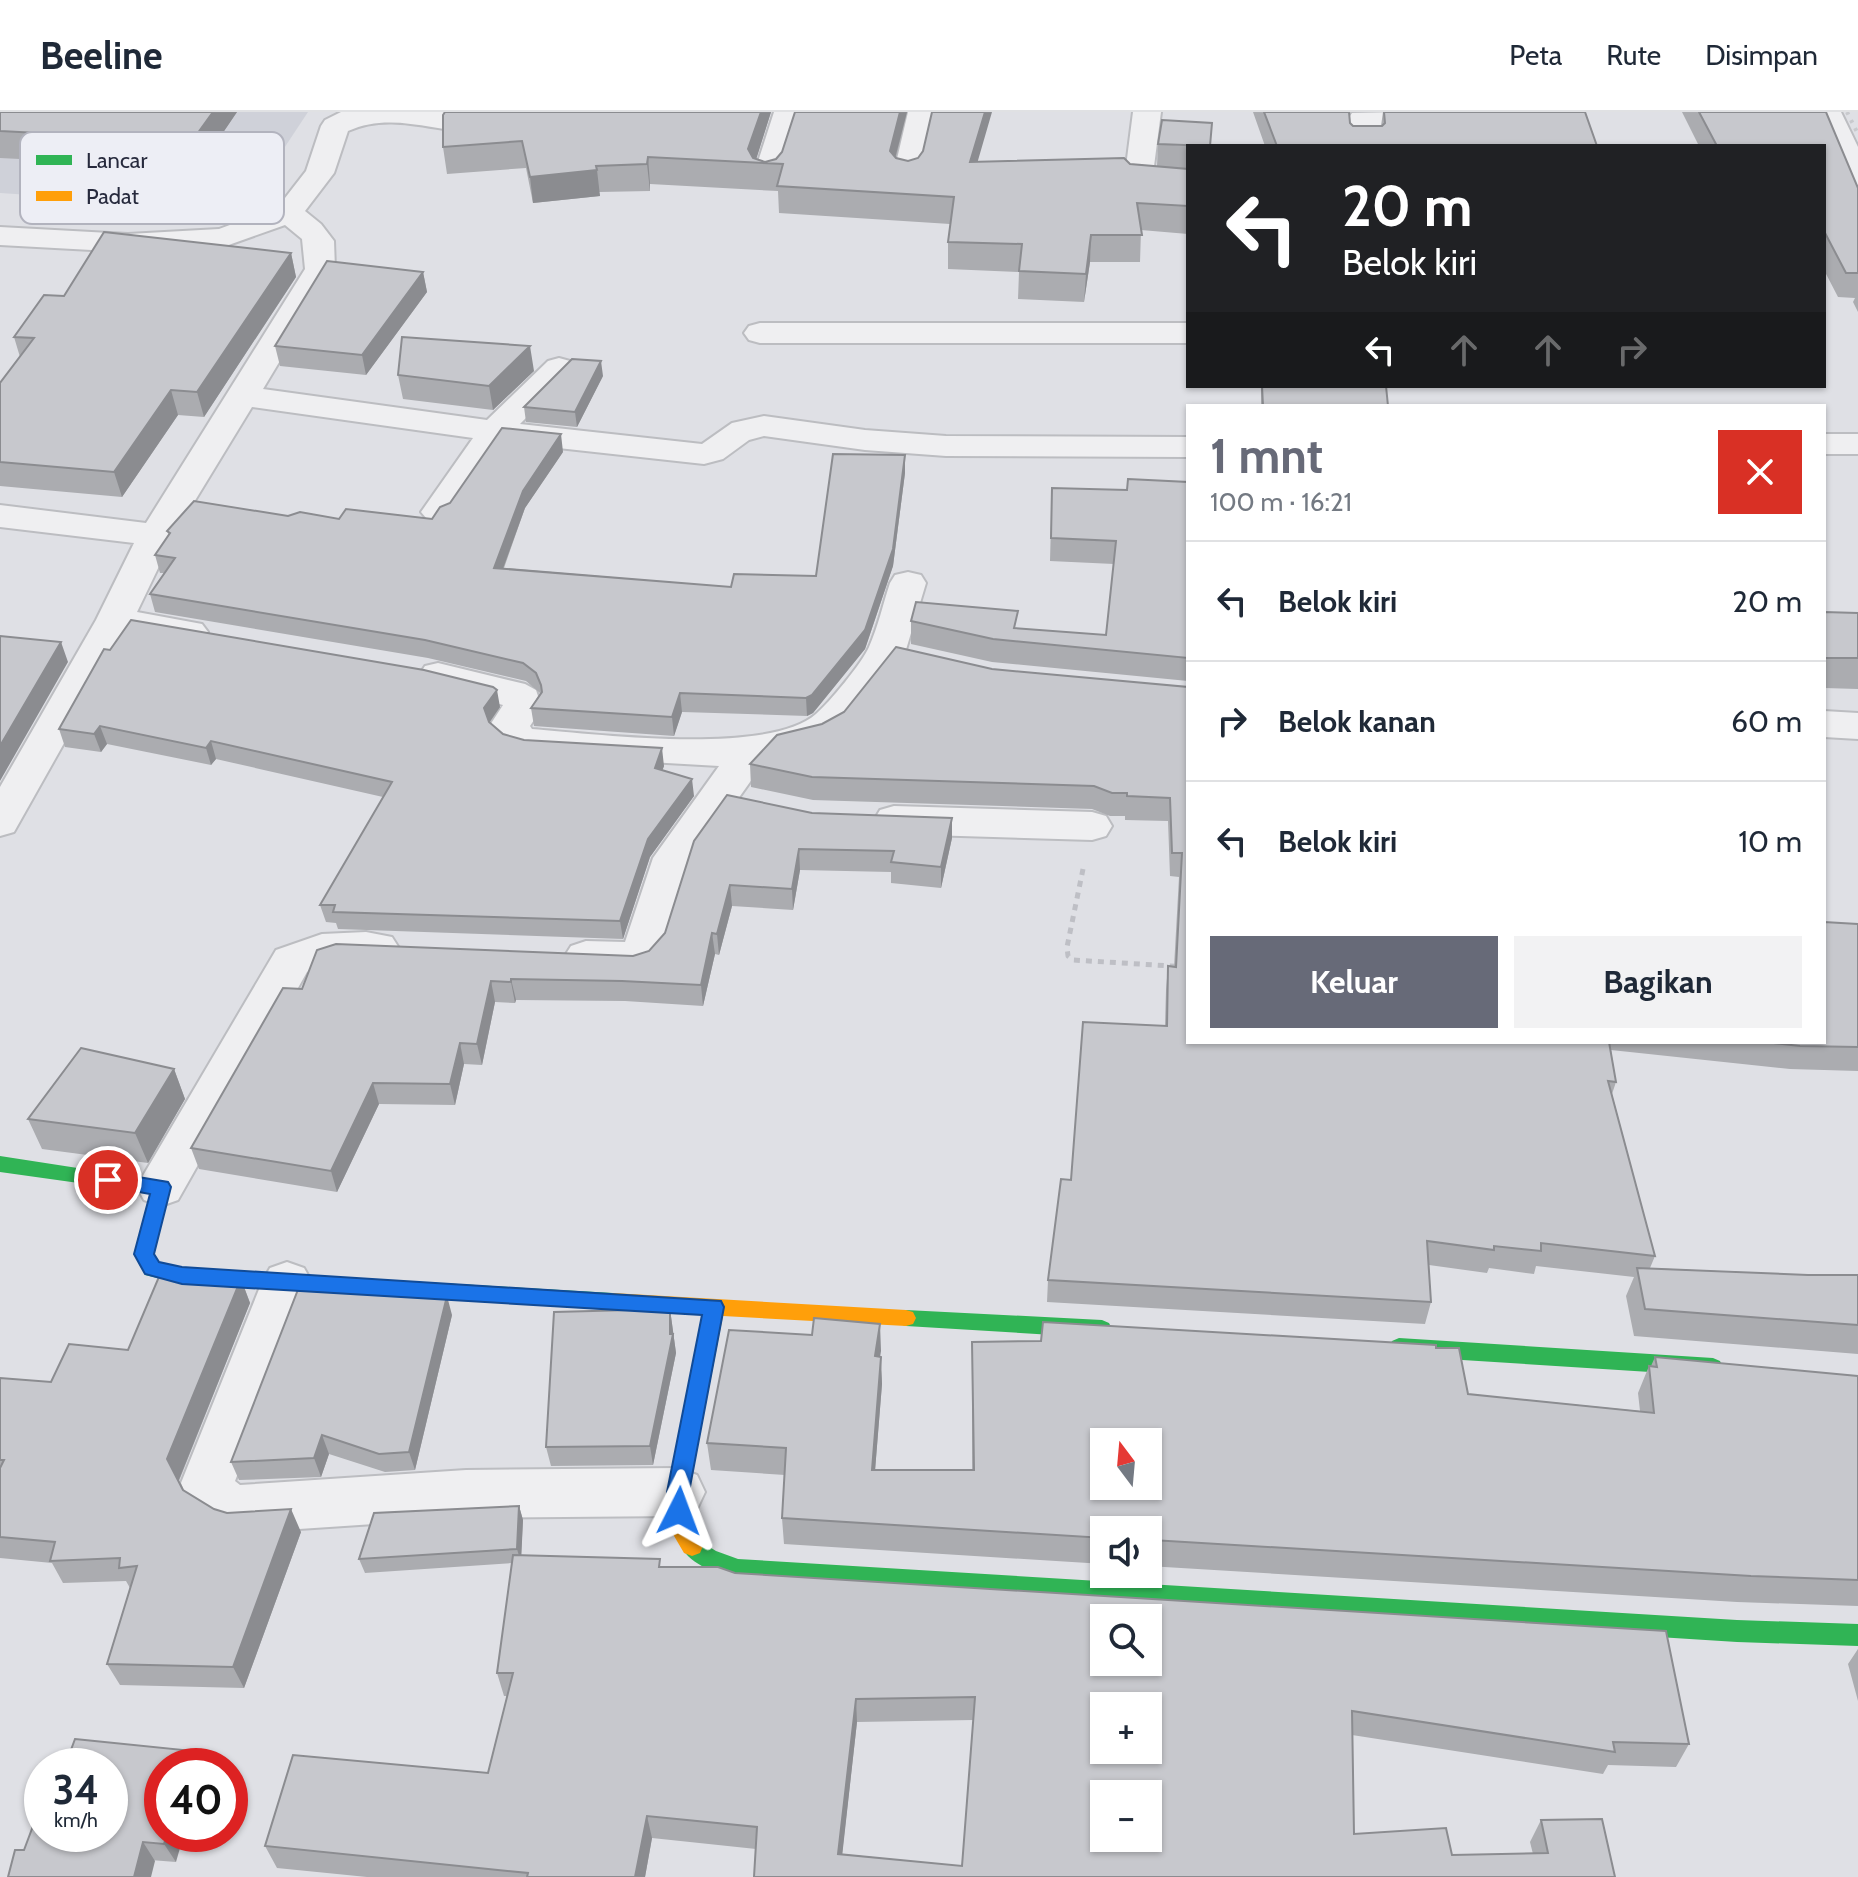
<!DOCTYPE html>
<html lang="id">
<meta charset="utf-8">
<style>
:root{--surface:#fff;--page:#f2f2f3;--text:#1f2937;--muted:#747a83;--line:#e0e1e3;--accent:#676a78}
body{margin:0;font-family:Cabin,sans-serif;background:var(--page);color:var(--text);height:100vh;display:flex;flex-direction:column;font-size:30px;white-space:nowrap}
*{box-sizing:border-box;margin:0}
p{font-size:26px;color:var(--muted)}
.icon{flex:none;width:44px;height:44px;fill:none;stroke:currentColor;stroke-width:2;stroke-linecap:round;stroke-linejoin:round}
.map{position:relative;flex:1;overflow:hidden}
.sheet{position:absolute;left:1186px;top:292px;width:640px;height:640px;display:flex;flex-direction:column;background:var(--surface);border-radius:0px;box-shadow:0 2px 6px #0004}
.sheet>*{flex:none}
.banner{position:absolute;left:1186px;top:32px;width:640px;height:244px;border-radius:0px;box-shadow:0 2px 6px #0004;background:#202124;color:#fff;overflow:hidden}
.needle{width:52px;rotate:344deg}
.controls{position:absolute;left:1090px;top:1316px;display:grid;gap:16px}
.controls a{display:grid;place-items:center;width:72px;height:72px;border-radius:0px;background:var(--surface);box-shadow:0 2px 6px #0004;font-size:40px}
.speed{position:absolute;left:24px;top:1636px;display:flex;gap:16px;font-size:40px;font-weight:700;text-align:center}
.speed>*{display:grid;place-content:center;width:104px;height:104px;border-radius:50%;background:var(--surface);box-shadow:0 2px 6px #0004;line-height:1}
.speed small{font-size:20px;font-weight:400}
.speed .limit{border:12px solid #d22;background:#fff;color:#111}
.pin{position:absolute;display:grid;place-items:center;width:68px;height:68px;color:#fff;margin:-34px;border:4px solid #fff;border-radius:50%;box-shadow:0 2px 8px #0007}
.me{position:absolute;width:88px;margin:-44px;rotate:3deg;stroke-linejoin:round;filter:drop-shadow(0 0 6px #0008)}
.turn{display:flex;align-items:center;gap:28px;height:168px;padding:0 24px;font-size:36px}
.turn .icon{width:104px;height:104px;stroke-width:2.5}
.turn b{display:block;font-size:56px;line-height:68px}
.lanes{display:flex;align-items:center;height:76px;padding:0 24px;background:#0003;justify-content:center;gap:40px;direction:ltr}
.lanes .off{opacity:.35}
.round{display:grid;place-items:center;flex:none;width:84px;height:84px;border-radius:0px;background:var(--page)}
.overview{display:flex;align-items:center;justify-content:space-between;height:136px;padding:0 24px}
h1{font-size:48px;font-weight:700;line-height:60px;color:var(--accent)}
.action{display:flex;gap:16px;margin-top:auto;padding:16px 24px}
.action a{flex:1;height:92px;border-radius:0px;background:var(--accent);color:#fff;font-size:32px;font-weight:700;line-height:92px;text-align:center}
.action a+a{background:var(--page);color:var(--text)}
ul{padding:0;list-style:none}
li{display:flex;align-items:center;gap:24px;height:120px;padding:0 24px;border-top:2px solid var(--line)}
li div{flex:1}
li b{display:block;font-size:30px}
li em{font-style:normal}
header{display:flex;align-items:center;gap:48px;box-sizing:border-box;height:112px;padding:0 40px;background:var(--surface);border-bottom:2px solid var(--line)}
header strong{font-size:38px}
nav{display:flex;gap:44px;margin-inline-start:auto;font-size:28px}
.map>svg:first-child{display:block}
</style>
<header>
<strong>Beeline</strong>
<nav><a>Peta</a><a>Rute</a><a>Disimpan</a></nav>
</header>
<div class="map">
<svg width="1858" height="1765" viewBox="0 0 1858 1765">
<rect width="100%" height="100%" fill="#dfe0e5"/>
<path fill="#cfd1d9" d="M0,0h308l-64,97 -244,-16z"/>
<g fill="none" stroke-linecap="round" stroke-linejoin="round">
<g stroke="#bcbdc1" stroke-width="4">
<path id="street" d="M341,0h101l67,6 53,-6h45c-7,10 -22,11 -33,14 -33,8 -66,10 -99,7 -44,-3 -86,-21 -127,-2l-14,42 -29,38 16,13 13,17 1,28 -72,120 224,31 61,-59 11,-3 11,3 5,7 -55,56 182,20 30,-21 32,-7 101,14 81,6 242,1v20l-242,-1 -81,-6 -101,-14 -15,4 -26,19 -19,5 -201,-22 -52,77 -12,4 -12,-4 -6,-7 52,-74 -221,-31 -78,128 -37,77 65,12 6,8 -6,8 -13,4 -63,-11 -112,199 -14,4v-49l96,-167 38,-77 -134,-16v-22l146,18 159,-254 -3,-30 -17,-14 -62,22 -95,5 -128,-7v-18l128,7 91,-5 59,-22 28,-36 15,-45 4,-6z
M774,0h28l-21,65 -4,6 -10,3 -10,-3 -4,-6z
M908,0h28l-15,64 -4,6 -10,3 -10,-3 -4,-6z
M1133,0h28l-8,62 35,1v18l-60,-5 -4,-6z
M1400,0l1,7 -4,6 -20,2 1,19h-28l-2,-27 4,-6z
M1813,0h28l17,35v38l-10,-3 -4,-6z
M760,211h428v20h-428l-11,-3 -5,-7 5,-7z
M1824,322h34v20h-34z
M908,460l13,3 5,8 -21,70 -62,80 -21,11 -55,14 -73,103 -29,92c-17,30 -65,24 -94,15l-7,-11 7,-11 15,-5 39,1 28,-84 66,-92 -192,-11c-20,-5 -33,-8 -37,-30l13,-20 -78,-21 -6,-9 6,-9 13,-3 87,21 11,6 6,18 -12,18 2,3c64,5 236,27 284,-15 13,-11 46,-51 53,-67 9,-20 14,-43 21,-64l5,-8z
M1824,599l34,2v26l-34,-2z
M894,694l198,6 14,4 6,10 -6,10 -14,4 -198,-6 -14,-4 -6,-10 6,-10z
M366,820l26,5 7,11 -7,11c-28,8 -58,-1 -85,13l-129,228 -17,6 -17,-6 -7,-13 7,-13 132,-224 46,-16z
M287,1150l17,6 8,14 -77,199 5,4 226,-15 212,-2 19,7 8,17 -8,17 -19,7 -212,2 -229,15c-32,-12 -43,-16 -56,-50l81,-201 8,-14z"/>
</g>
<path stroke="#bebfc5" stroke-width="5" stroke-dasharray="6 6" stroke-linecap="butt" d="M1083,757l-16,78 1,9 5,4 115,7"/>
<use href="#street" fill="#efeff1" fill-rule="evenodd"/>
<path fill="#30b455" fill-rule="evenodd" d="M0,1044l168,26 3,5 -17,67 5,8 23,6 431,25 7,2 3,6 -3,6 -7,2 -431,-25 -37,-9 -11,-21 16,-61 -150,-21z
M906,1198l196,10 7,3 3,6 -3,6 -7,3 -196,-12 -7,-2 -3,-6 3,-6z
M1399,1226l314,20 7,3 3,6 -3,6 -7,3 -314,-20 -7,-3 -3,-6 3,-6z
M692,1424l24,15 22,8 999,61 121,4v22l-121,-4 -999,-63c-20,-7 -47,-12 -57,-33l3,-7z"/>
<path fill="#ff9f0a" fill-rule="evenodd" d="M613,1181l293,17 7,2 3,6 -3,6 -7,2 -183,-10 -34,176 3,35 11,19 -3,7 -8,3 -8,-3 -14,-24 -3,-37 35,-177 -89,-6 -7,-2 -3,-6 3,-6z"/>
<path stroke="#c8c9cd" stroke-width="4" stroke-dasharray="3 6" stroke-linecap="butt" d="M1847,0l11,22"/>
</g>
<path fill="#abacb0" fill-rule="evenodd" d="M0,0h237l-38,56 -199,-10z
M445,0h326l-15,47 9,3 11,-3 6,-7 13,-40h112l-11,46 12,3 222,3 27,2 1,-22 30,2v88l-47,-4 -1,32h-50l-6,40 -66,-3 1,-27 -71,-3v-27l2,-18 -171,-11 -1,-22 -128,-7v7l-51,1 1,4 -67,7 -7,-35 -79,6 -4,-27z
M1253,0h97v11l3,3h28l2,-14h202l12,34h-332z
M1682,0h144l32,76v124l-5,-10 2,-4 -17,-1 -14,-27v-124h-125z
M291,141l5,24 -92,140 -26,-2 -56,82 -122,-11v-103l20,-26 -6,-20 50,-41z
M423,160l4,20 -61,83 -86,-9 -5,-20z
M534,259l-41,39 -90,-11 -5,-24z
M603,264l-26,51 -51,-5 -2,-15z
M1261,274h125l2,20h-127z
M563,340l-38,56 -21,60 227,19 85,-11 89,-121v18l-12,93 -28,83 -52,64 -6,3 -125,-4 -8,24 -140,-10 -3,-18 9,-15 -14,-12 -98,-23 -273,-46 -5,-18 14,-21h-4l-5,-18 14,-19 -2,-5 121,-15 51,3h93z
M1188,370v199l-196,-19 -81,-18v-23l195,14 8,-71 -64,-3 2,-73 75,2z
M1824,500l34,1v76l-34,-1z
M104,537l396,58 -11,16 14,11 21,6 140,26 -2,4 32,26 -44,61 -27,82 -285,-10 -2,-6 -10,-1 -6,-17 63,-108 -167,-38 -5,6 -104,-21 -6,8 -36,-5 -6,-18z
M992,557l196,18v355h636l34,-118v147l-68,-2 -179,-19 5,32 -4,12 43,162 -5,12 158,7h50v79l-224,-18 -8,-40 8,-19 -98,-11 -2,8 -45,-6 -2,5 -58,-8 2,37 -6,22 -378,-22 1,-22 23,-100 94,-155 1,-35 2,-24 6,1 5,-90 -9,-1 -2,-55 -43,-1v-4h-15l-18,-7 -279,-9 -62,-13 -1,-23 72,-40z
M812,701l140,25 -11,50 -50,-5v-11l-91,-2 -7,40 -61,-4 -13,49 -4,-1 -12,52 -78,-5 -109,-1 -1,3 -20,-1 -13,63 -18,-1 -9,41 -76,-1 -42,88 -138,-23 -8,-21 111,-159 331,-33 16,-5z
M174,957l11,30 -37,64 -106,-14 -14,-30z
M241,1167l9,24 -71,178 4,9 31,19 13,4 74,19 -57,156 -124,-3 -13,-21 23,-76 -4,-7 -63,2 -11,-20 -52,-5v-180l51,4 77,-32z
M670,1197l6,44 -23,112 -102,1 -5,-19z
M452,1203l-37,155 -30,2 -56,-18 -8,23 -82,3 -8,-18z
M880,1212v33l2,27 -7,86h97v-128l464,6 32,46 172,17 -2,-18 11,-27h2l4,-9 203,19v230l-121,-4 -589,-36v-36h-44v34l-320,-20 -2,-26 3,-43 -74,-5 -4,-27 105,-108z
M519,1394l4,14 -2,35 214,18 954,171 -13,23 -68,-2 -5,9 -251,-39 2,99 98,21 81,-1 -3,-12 11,-22 74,57h-861l2,-28 -104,-11 -7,39h-278l-90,-9 -12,-22 223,-73 19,-77h-3l-7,-23 15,-110 -147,10 -6,-14zM973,1608l-11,146 -120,-12 15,-132z
M1858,1537v52l-10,-37z
M162,1654l14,96 -152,-12z"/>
<path fill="#8b8c90" d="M213,0h24l-38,56 -7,-27z
M761,0h10l-16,51 -7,-14z
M900,0h7l-17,66v-27z
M985,0h7l-22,76v-26z
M648,45l2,27v7l-3,-27z
M597,58l3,26 -67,7 -3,-26z
M1091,123l-1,27 -6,40 2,-28z
M291,141l5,24 -92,140 -7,-25z
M423,160l4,20 -61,83 -4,-20z
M530,234l4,25 -41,39 -4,-24z
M601,249l2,15 -26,51 -2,-15z
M171,278l7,25 -56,82 -8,-25z
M561,322l2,18 -38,56 -28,77 -3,-17 29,-77z
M905,343v18l-12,93 -28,83 -52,64 -6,3 -1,-18z
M61,530l7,20 -68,119v-35z
M497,578l3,17 -13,19 -3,-18z
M680,581l2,19 -8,24 -2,-19z
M100,614l7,18 -6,8 -7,-18z
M211,629l5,18 -5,6 -5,-17z
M662,636l2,18 -7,20 -2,-18z
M692,667l2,17 -44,61 -27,82 -3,-18 28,-82z
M952,706v20l-11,50v-21z
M799,737l1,21 -7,40 -1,-21z
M730,773l2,21 -13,49 -2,-21z
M712,821l3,21 -12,52 -2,-21z
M511,867l5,21 -1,3 -4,-21z
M491,869l4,21 -13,63 -5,-21z
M460,931l4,21 -9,41 -5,-21z
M174,957l11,30 -37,64 -13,-30z
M373,971l6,21 -42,88 -6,-21z
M241,1167l9,24 -72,179 -11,-23z
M447,1184l5,19 -37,155 -6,-18z
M670,1197l6,44 -23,112 -3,-19 20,-112z
M880,1212l1,27 -5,33 -1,-28z
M881,1245l1,27 -9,112 -1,-26z
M322,1323l7,19 -8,23 -7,-19z
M519,1394l4,14 -2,43 -4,-14z
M291,1397l10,23 -57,156 -11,-21z
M1152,1428l-4,26 1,-21z
M856,1587l1,23 -17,153 -2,-21z
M203,1640l7,14h-12z
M647,1704l5,22 -7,39h-10z
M167,1722h17l-8,28 -12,-18z
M143,1730l12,19 -4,16h-17z"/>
<path fill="#c7c8cd" stroke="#8b8c90" stroke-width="2" fill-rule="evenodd" d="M0,0h213l-21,29 -192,-10z
M445,0h316l-13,37 5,9 12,4 11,-3 6,-7 13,-40h105l-10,39 6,7 12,3 10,-3 5,-7 9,-39h53l-15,50 154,-4 6,6 58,5v37l-51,-3 5,32h-51l-5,39 -67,-3 3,-27 -74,-2 6,-45 -177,-11 6,-22 -135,-7 -1,7 -51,2 1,4 -67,7 -8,-36 -79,6v-32z
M1264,0h85l1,11 3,3h29l3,-3 -1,-11h201l12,34h-320z
M1699,0h127l32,76v85h-12l-22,-42v-85h-107z
M1162,8l50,3 -2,23 -52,-2z
M104,120l187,21 -94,139 -26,-2 -57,82 -114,-10v-79l34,-45 -20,-1 30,-42 20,1z
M327,149l96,11 -61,83 -87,-9z
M402,225l128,9 -41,40 -91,-11z
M572,247l29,2 -26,51 -51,-5z
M1262,274h124l2,20h-125z
M502,316l59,6 -38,57 -29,77 237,19 3,-13 82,2 17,-122 72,1 -12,94 -28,81 -53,65 -6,3 -126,-5 -8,24 -141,-9 11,-16 -1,-7 -5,-12 -13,-10 -98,-23 -275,-46 25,-36 -20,-3 15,-22 -3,-2 27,-30 94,15 12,-4 39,7 7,-10 86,10 8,-12 10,-4z
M1128,367l60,3v176l-195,-19 -82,-18 5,-19 102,9 -4,17 92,7 10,-94 -65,-3 1,-50 75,2z
M1824,500l34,1v45h-34z
M131,508l293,50 69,17 4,3 -13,18 5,14 14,12 21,6 138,8 -7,20 37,11 -44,60 -28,82 -287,-9 2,-7h-15l72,-123 -181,-41 -5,7 -106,-22 -6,8 -35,-5 45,-80 6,1z
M0,524l61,6 -61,104z
M896,535l96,22 196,18v355h421l7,40 -8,-1 47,175 -114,-13v8l-47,-5v4l-67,-9 4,61 -383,-22 13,-101 10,1 12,-158 84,4 1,-60 8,1 6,-114h-10l-2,-55 -43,-2v-3h-15l-18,-7 -282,-9 -62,-13 27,-29 45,-11 22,-12z
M727,683l85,18 140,5 -11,49 -50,-5 3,-11 -95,-2 -7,40 -62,-4 -13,49 -5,-1 -11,52 -79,-4 -111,-2v3l-20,-1 -14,63 -17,-1 -10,41 -77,-1 -42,88 -140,-23 92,-160 19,1 15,-39 19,-6 297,12 16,-5 16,-18 29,-92z
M1824,810l34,2v123l-58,-1 -35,-4h59z
M81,936l93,21 -39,64 -107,-14z
M1637,1156l171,7h50v50l-213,-16z
M161,1160l80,7 -74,180 16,31 31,19 13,4 64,-4 -58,158 -126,-3 30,-98 -18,2 1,-10 -70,3 5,-19 -55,-5v-69l4,-8h-4v-82l51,4 18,-38 59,6z
M299,1175l148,9 -38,156 -30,2 -57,-19 -8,23 -83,4z
M670,1197v25h3l-23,112 -104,1 8,-135z
M814,1206l66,6 -5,32 6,1 -9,113h102l-2,-128 69,-1 2,-19 393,23v3h23l9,46 186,19 -5,-47 8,1 -2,-10 203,19v204l-107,-4 -599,-36 -4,5v-15h-44v8l-322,-20 4,-70 -79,-5 22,-113 83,5zM1104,1330h44v44h-44z
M519,1394l-2,43 -158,10 15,-46z
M513,1443l147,4 -1,8h59l17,6 931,58 23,113 -76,-2 2,10 -263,-41 2,123 92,-6 6,27 96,-2 -7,-33 61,-1 13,58h-861l3,-50 -110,-11 -12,61h-108l1,-4 -263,-27 28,-91 195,18 25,-100h-16zM1104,1506h44v44h-44zM975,1585l-13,169 -124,-12 18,-155zM1104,1594h44v44h-44zM1104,1682h44v44h-44z
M75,1627l128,13 -5,14h-36v68h5l-3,10 -21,-2 -9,35h-126l7,-27h9l18,-48v32h68v-68h-45z"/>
<path fill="#1a73e8" stroke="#114b97" stroke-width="2" d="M108,1060l60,10 3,5 -17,67 5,8 23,5 539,34 3,6 -35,185 1,19 -3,7 -8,2 -7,-2 -5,-26 35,-177 -520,-31 -37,-10 -11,-20 16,-60 -49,-9 -3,-5 3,-6z"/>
<rect x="20" y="20" width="264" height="92" rx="12" fill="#edeef5" stroke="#b2b3be" stroke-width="2"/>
<rect x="36" y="43" width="36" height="10" fill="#30b455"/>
<rect x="36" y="79" width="36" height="10" fill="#ff9f0a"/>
<g font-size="22" fill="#272a3d">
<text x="86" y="56">Lancar</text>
<text x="86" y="92">Padat</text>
</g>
</svg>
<div class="controls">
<a><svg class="needle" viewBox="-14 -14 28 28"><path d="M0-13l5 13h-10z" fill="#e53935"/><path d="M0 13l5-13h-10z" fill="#747a83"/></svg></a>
<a><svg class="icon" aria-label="sound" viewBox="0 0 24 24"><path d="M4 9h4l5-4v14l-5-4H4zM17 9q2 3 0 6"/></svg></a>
<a><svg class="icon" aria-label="search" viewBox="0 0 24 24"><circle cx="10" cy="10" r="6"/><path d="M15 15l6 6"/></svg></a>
<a>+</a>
<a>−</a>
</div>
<div class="speed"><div>34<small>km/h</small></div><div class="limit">40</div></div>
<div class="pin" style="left:108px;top:1068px;background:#d93025"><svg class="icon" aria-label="arrive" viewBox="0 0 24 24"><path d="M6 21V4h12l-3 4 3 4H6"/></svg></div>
<svg class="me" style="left:679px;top:1399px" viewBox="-20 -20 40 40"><path d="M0-17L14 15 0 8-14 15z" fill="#1a73e8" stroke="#fff" stroke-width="4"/></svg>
<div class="banner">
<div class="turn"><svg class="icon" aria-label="left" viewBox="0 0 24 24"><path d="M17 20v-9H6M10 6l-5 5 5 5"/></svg><div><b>20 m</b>Belok kiri</div></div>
<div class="lanes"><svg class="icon" aria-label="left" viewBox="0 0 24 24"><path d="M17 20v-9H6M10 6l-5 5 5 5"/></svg><svg class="icon off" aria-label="ahead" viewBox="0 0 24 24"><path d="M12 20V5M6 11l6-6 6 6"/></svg><svg class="icon off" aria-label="ahead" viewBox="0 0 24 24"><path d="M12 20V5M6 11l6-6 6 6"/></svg><svg class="icon off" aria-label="right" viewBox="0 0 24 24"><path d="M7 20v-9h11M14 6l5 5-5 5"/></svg></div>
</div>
<section class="sheet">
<div class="overview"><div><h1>1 mnt</h1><p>100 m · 16:21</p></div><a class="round" style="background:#d93025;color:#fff"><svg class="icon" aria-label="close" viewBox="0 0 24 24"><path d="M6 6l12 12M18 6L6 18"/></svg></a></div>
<ul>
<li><svg class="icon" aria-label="left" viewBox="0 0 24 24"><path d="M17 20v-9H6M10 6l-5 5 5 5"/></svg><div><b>Belok kiri</b></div><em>20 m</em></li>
<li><svg class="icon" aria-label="right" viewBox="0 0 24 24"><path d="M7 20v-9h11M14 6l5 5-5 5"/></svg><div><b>Belok kanan</b></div><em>60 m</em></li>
<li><svg class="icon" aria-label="left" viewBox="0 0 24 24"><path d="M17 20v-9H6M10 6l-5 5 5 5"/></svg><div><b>Belok kiri</b></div><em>10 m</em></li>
</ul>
<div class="action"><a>Keluar</a><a>Bagikan</a></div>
</section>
</div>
